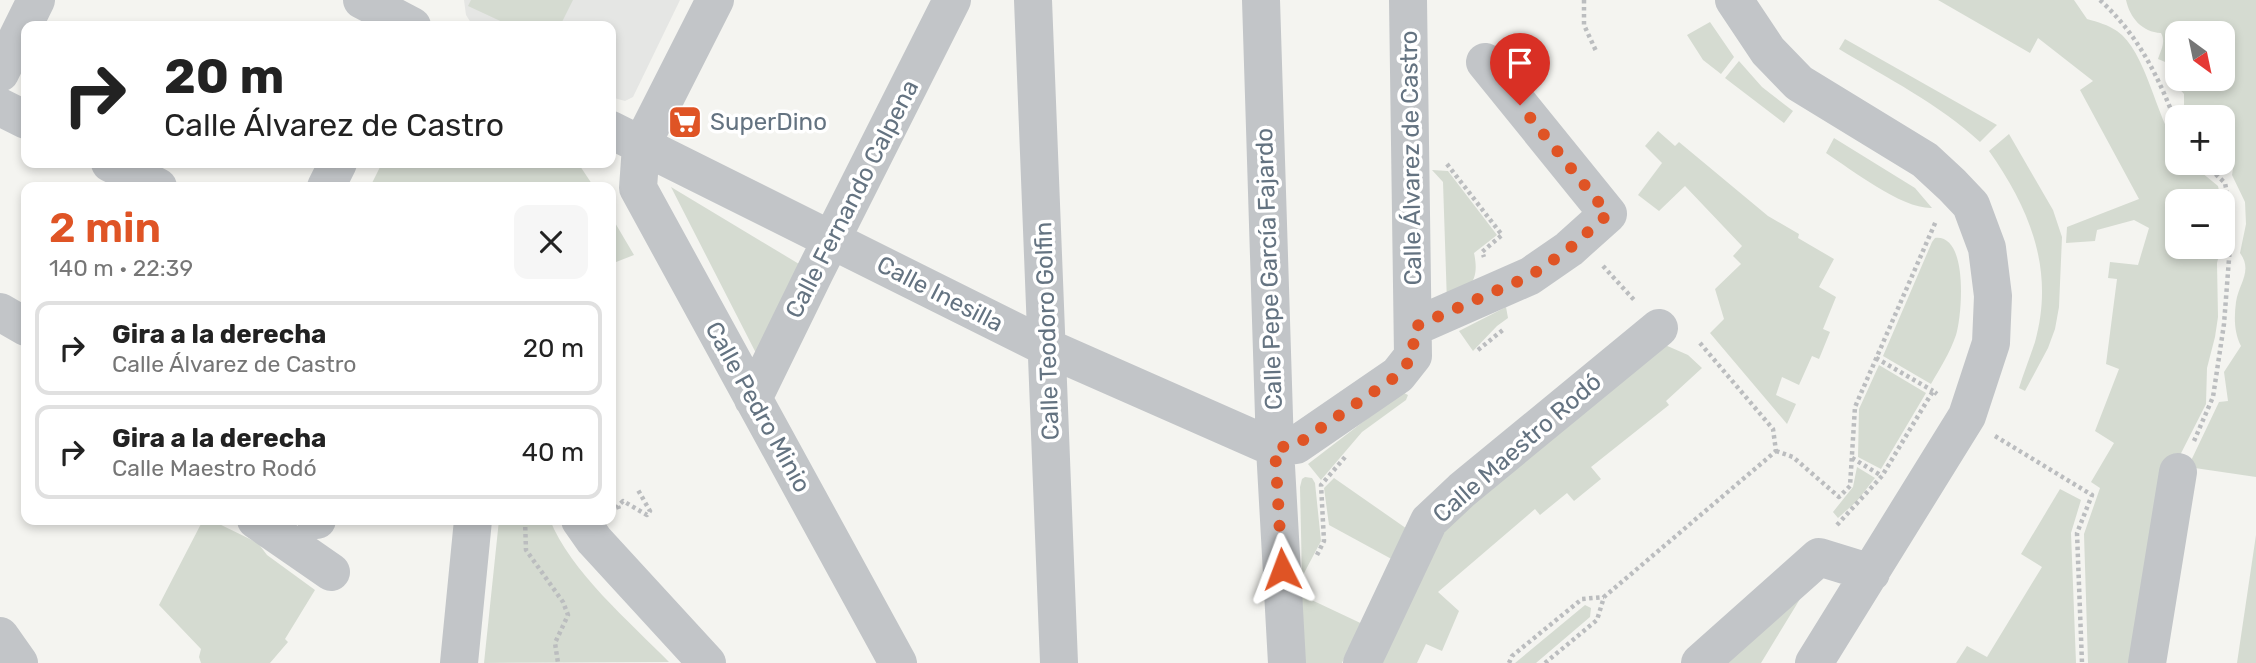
<!DOCTYPE html>
<html lang="es">
<meta charset="utf-8">
<style>
:root{--surface:#fff;--page:#f6f6f6;--text:#222;--muted:#767676;--line:#e0e0e0;--accent:#df5425}
body{margin:0;font-family:Rubik,sans-serif;background:var(--page);color:var(--text);height:100vh;display:flex;flex-direction:column;font-size:26px;white-space:nowrap}
*{box-sizing:border-box;margin:0}
p{font-size:23px;color:var(--muted)}
.icon{flex:none;width:38px;height:38px;fill:none;stroke:currentColor;stroke-width:2;stroke-linecap:round;stroke-linejoin:round}
.map{position:relative;flex:1;overflow:hidden}
.sheet{position:absolute;left:21px;top:182px;width:595px;height:343px;display:flex;flex-direction:column;background:var(--surface);border-radius:14px;box-shadow:0 4px 10px #0003}
.sheet>*{flex:none}
.top-card{position:absolute;left:21px;top:21px;width:595px;height:147px;border-radius:14px;box-shadow:0 4px 10px #0003;background:#fff;color:var(--text);overflow:hidden}
.needle{width:46px;rotate:147deg}
.buttons{position:absolute;left:2165px;top:21px;display:grid;gap:14px}
.buttons a{display:grid;place-items:center;width:70px;height:70px;border-radius:14px;background:var(--surface);box-shadow:0 4px 10px #0003;font-size:35px}
.pin{position:absolute;display:grid;place-items:center;width:60px;height:60px;color:#fff;margin:-72px -30px;border-radius:50% 50% 50% 0;rotate:-45deg;box-shadow:0 0 7px #0007}
.pin .icon{rotate:45deg}
.me{position:absolute;width:77px;margin:-38px;rotate:357deg;stroke-linejoin:round;filter:drop-shadow(0 0 5px #0008)}
.turn{display:flex;align-items:center;gap:24px;height:147px;padding:0 28px;font-size:32px}
.turn .icon{width:91px;height:91px;stroke-width:2.5}
.turn b{display:block;font-size:49px;line-height:60px}
.round{display:grid;place-items:center;flex:none;width:74px;height:74px;border-radius:14px;background:var(--page)}
.summary{display:flex;align-items:center;justify-content:space-between;height:119px;padding:0 28px}
h1{font-size:42px;font-weight:600;line-height:52px;color:var(--accent)}
ul{padding:0;list-style:none}
li{display:flex;align-items:center;gap:21px;height:94px;margin:0 14px 10px;padding:0 14px;border:4px solid var(--line);border-radius:14px}
li div{flex:1}
li b{display:block;font-size:26px}
li em{font-style:normal}
.map>svg:first-child{display:block}
</style>
<div class="map">
<svg width="2256" height="663" viewBox="0 0 2256 663">
<rect width="100%" height="100%" fill="#f4f4f0"/>
<path fill="#e5e6e4" d="M464,0h216l-47,97 -8,4 -14,-4v-71h-138l-7,-11z"/>
<path fill="#d5dbd1" d="M471,0h102l-13,26h-49l-43,-20z
M1938,0h136l13,19c11,3 21,6 30,12 29,20 39,86 60,116v16h13l28,23 3,15h-44v46h44l-4,16 1,54 -3,20 -8,31 -1,36 -35,69 -32,190h-51l-4,-129 16,-46 -9,-6 23,-39 -19,-12 24,-62 -13,-5 11,-85 -9,-1 2,-16 28,3 11,-37 -15,-8 -37,10 -2,11 -29,2 1,-16 72,-28 -59,-109 13,-9 -55,-43 -8,15z
M2126,0h130v477l-68,-10 31,-65 9,-1 -4,-29 17,-26c-7,-13 -7,-29 -5,-44 3,-19 17,-31 4,-49l6,-29 -1,-22 -13,-27 2,-13 -3,-10h-8l-1,-35h-38v-23l-8,-9 1,-6h45v-46h-45v34l-19,-8c3,-9 8,-17 3,-26 -19,-1 -31,-15 -35,-33z
M1710,22l24,35 -13,17 -18,-14 -16,-25z
M1845,39l152,86 -17,17c-41,-38 -93,-64 -141,-93z
M1739,61l23,26 31,24 -9,12 -59,-45z
M1658,131l17,15 4,-4 89,74 31,18 -1,4 36,21 -15,28 17,10 -13,32 7,3 -11,27 -7,-3 -13,29 -17,-8 -6,18 20,9 -9,20 -77,-91 14,-14 -9,-30 26,-25 -8,-8 9,-10 -57,-60 -26,25 -21,-16 24,-32 -17,-17z
M2009,134l44,76 9,27 -3,70 -4,22 -7,19 -23,43 -6,-3c5,-16 11,-31 16,-46 20,-72 -5,-133 -46,-191z
M1834,138l81,50 17,20c-30,1 -80,-38 -106,-55z
M382,163h196l16,24h-224z
M1432,170l16,1 49,64 -23,18c6,28 -4,36 -27,50l-4,-121z
M671,187l133,80 -45,92z
M611,216l23,39 -23,9z
M1935,238c34,-4 27,78 21,97 -6,18 -16,33 -25,49l-48,-28 49,-114z
M1506,307l2,11 -11,8 -24,25 -14,-20z
M1656,341l32,14 14,13 -36,33 3,4 -78,62 10,12 -27,22 -7,-8 -27,22 -5,-6 -97,83 21,19 -17,40 -16,-7 -9,19h-41l64,-133z
M1879,365l47,28 -45,76 -23,-12 1,-48z
M1402,392l6,3 -2,5 -44,32 -41,48 -13,-16z
M1857,467l18,11 -18,23 -19,17 -5,-6 20,-25z
M1305,477l7,1 3,5 6,58 -19,36 -2,-90 2,-8z
M1334,478l76,53 -13,31 -68,-37 -5,-37z
M2060,489l21,11 -10,33 5,130h-120l11,-17 20,11 55,-90 -21,-13z
M203,520h8l47,23 9,12 48,35 -30,49 3,3 -18,21h-69l-2,-6 2,-8 -42,-44z
M499,520h51c20,51 80,102 119,142l-185,1z
M2256,535v128h-19z
M1301,595l70,33 -23,21 -6,14h-37z
M1800,599l-39,64h-40z
M1585,605l6,3 -1,9 -54,46h-21z"/>
<g fill="none" stroke-linecap="round" stroke-linejoin="round">
<path stroke="#bbbdbf" stroke-width="4.5" stroke-dasharray="3.5 3.5" stroke-linecap="butt" d="M1584,0v25l12,26
M2100,0c39,36 58,76 77,125
M1447,164l55,71 -20,17 2,5
M1603,266l32,35
M1700,343l73,86 3,22
M1478,350l26,-21
M1876,358l57,33
M1995,436l97,59 -15,38 5,130
M2194,441l19,-44 11,-73 7,-91v-20l-6,-30 -21,-20
M1776,451l17,6 46,40 11,-11 5,-79 81,-186
M1852,458l30,18
M619,509l-1,-3 5,-5 24,14 3,-4 -12,-21
M525,520l1,30 37,52 5,13 -13,28 3,20
M1837,525l45,-49 51,-85 4,3
M1317,555l7,-14 -3,-56 25,-29
M1509,663l3,-7 70,-57 22,-2
M1545,663l52,-43 7,-23 172,-146"/>
<path stroke="#c2c5c8" stroke-width="38" d="M362,0l50,26
M715,0l-74,146 -3,42 260,475
M1033,0l26,663
M1261,0l14,448 12,215
M1734,0l34,51 31,32 126,77 27,25 19,20 16,43 6,48 -2,47 -24,73 -153,247
M0,73l36,-73
M0,107l26,13
M611,130l437,218 227,100
M110,163l48,24
M326,187l12,-24
M0,312l26,15
M1414,327l116,-51 39,-27 39,-35 -123,-152
M753,399l62,-127 137,-272
M1275,448l21,-3 102,-70 15,-19 -5,-356
M256,520l75,52
M316,520h1
M580,520l14,20 113,123
M0,636l19,27
M459,663l14,-143
M1362,663l67,-142 33,-31 197,-162
M1700,663l119,-106 52,16
M2147,663l31,-191"/>
</g>
<g fill="none" stroke-linecap="round" stroke-linejoin="round">
<path stroke="#df5425" stroke-width="12" stroke-dasharray="0 21.6" d="M1282,569l-7,-121 21,-3 102,-70 15,-19 1,-29 116,-51 39,-27 39,-35 -88,-109"/>
</g>
<defs>
<g id="supermarket-square" transform="scale(1.75)"><rect x="-9" y="-9" width="18" height="18" rx="4" fill="#df5425" stroke="#fff"/><path d="M-6-5.5h2.5l.6 2H6L4.5 2H-2.5L-4.4-4H-6ZM-1.5 3.2a1.3 1.3 0 1 0 .1 0ZM3 3.2a1.3 1.3 0 1 0 .1 0Z" fill="#fff"/></g>
</defs>
<g fill-rule="evenodd">
<use href="#supermarket-square" x="685" y="122"/>
</g>
<g text-anchor="middle" dominant-baseline="central" stroke-width="7" stroke-linejoin="round" paint-order="stroke">
<g font-size="24" fill="#647381" stroke="#fff" text-anchor="start">
<text x="710" y="122">SuperDino</text>
</g>
<g font-size="24" fill="#647381" stroke="#fff">
<text transform="translate(1411 158) rotate(-91)">Calle Álvarez de Castro</text>
<text transform="translate(852 199) rotate(-63)">Calle Fernando Calpena</text>
<text transform="translate(1269 269) rotate(-92)">Calle Pepe García Fajardo</text>
<text transform="translate(940 294) rotate(27)">Calle Inesilla</text>
<text transform="translate(1047 331) rotate(-92)">Calle Teodoro Golfin</text>
<text transform="translate(758 407) rotate(61)">Calle Pedro Minio</text>
<text transform="translate(1517 448) rotate(-41)">Calle Maestro Rodó</text>
</g>
</g>
</svg>
<div class="buttons">
<a><svg class="needle" viewBox="-14 -14 28 28"><path d="M0-13l5 13h-10z" fill="#e53935"/><path d="M0 13l5-13h-10z" fill="#767676"/></svg></a>
<a>+</a>
<a>−</a>
</div>
<div class="pin" style="left:1520px;top:105px;background:#d93025"><svg class="icon" aria-label="arrive" viewBox="0 0 24 24"><path d="M6 21V4h12l-3 4 3 4H6"/></svg></div>
<svg class="me" style="left:1282px;top:569px" viewBox="-20 -20 40 40"><path d="M0-17L14 15 0 8-14 15z" fill="#df5425" stroke="#fff" stroke-width="4"/></svg>
<div class="top-card">
<div class="turn"><svg class="icon" aria-label="right" viewBox="0 0 24 24"><path d="M7 20v-9h11M14 6l5 5-5 5"/></svg><div><b>20 m</b>Calle Álvarez de Castro</div></div>
</div>
<section class="sheet">
<div class="summary"><div><h1>2 min</h1><p>140 m · 22:39</p></div><a class="round"><svg class="icon" aria-label="close" viewBox="0 0 24 24"><path d="M6 6l12 12M18 6L6 18"/></svg></a></div>
<ul>
<li><svg class="icon" aria-label="right" viewBox="0 0 24 24"><path d="M7 20v-9h11M14 6l5 5-5 5"/></svg><div><b>Gira a la derecha</b><p>Calle Álvarez de Castro</p></div><em>20 m</em></li>
<li><svg class="icon" aria-label="right" viewBox="0 0 24 24"><path d="M7 20v-9h11M14 6l5 5-5 5"/></svg><div><b>Gira a la derecha</b><p>Calle Maestro Rodó</p></div><em>40 m</em></li>
</ul>
</section>
</div>
